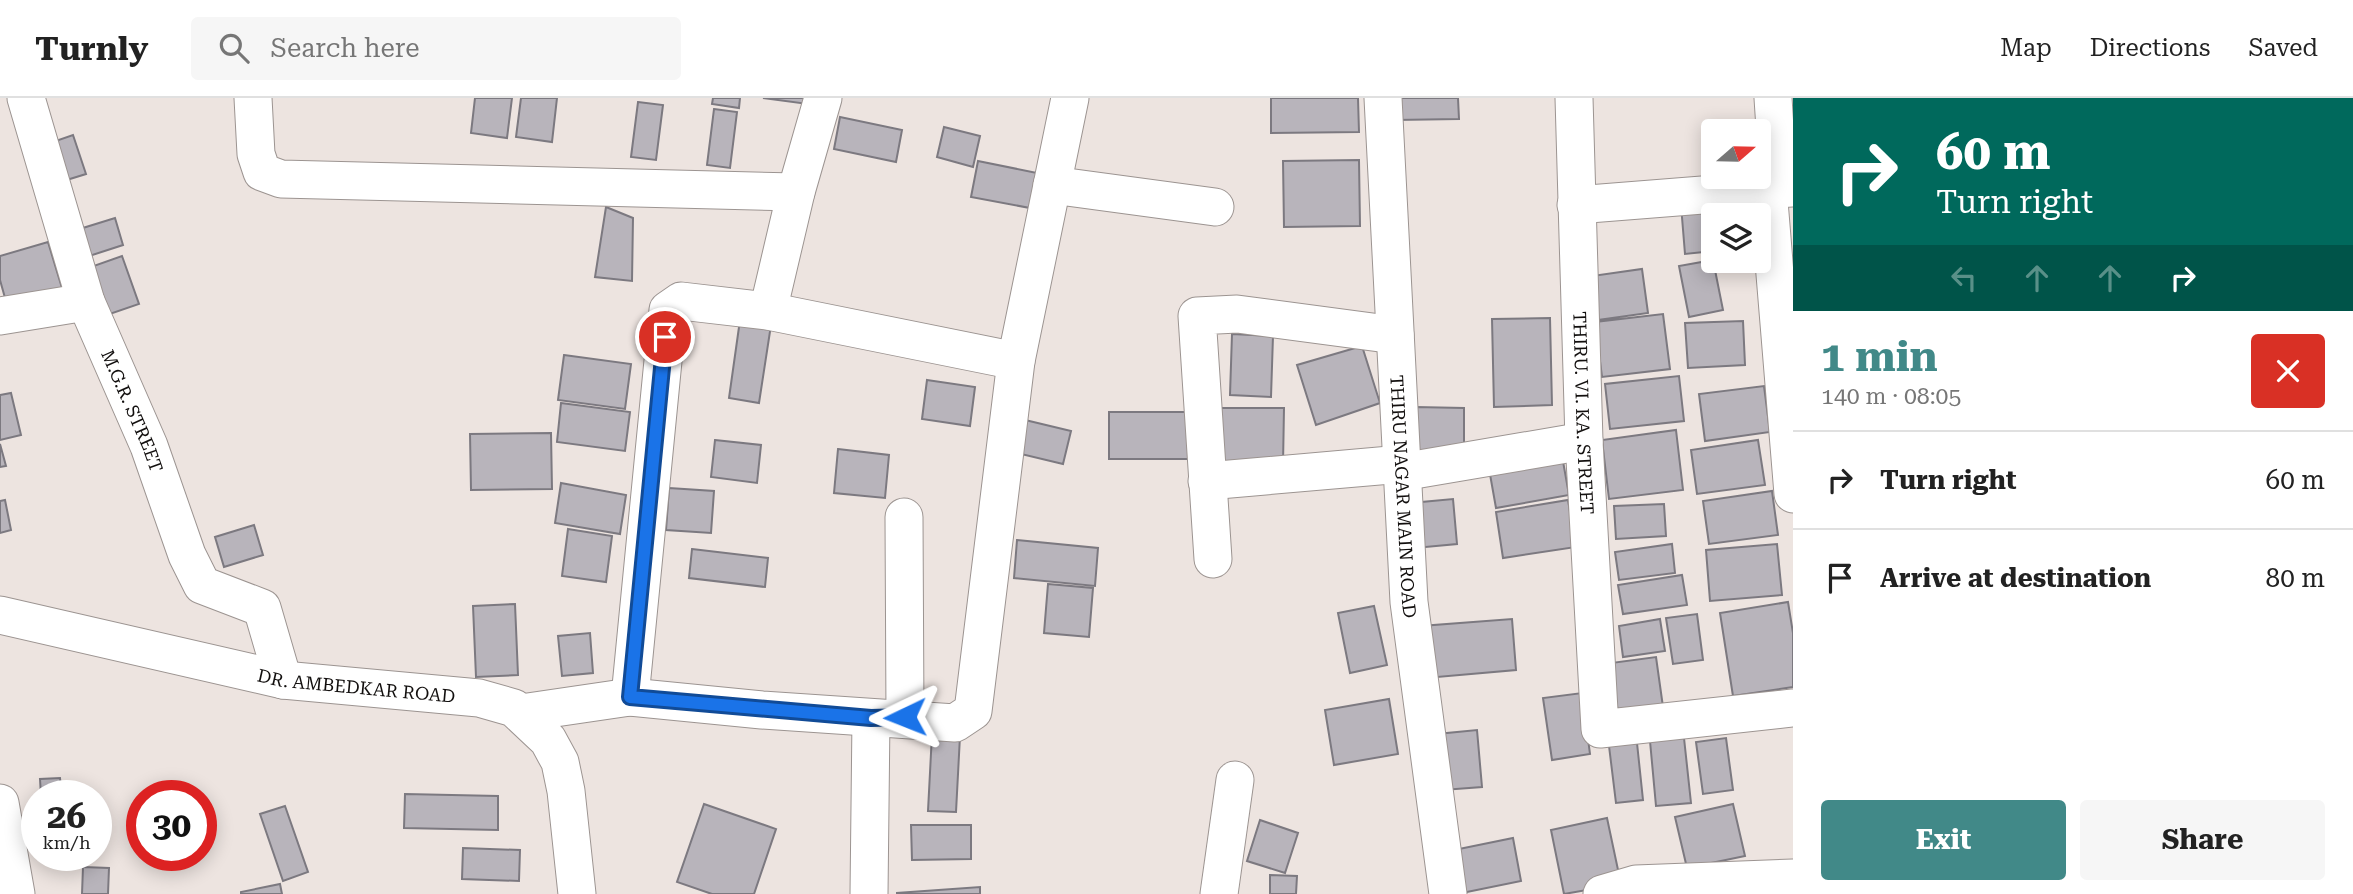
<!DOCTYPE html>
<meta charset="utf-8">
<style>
:root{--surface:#fff;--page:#f6f6f6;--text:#222;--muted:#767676;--line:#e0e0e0;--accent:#418988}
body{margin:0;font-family:"Roboto Serif",serif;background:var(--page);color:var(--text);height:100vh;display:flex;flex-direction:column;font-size:26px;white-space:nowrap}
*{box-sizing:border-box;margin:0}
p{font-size:23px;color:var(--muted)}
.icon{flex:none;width:38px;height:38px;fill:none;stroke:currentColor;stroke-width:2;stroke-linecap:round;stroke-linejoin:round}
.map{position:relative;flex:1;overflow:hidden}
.sheet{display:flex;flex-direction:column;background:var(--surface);width:560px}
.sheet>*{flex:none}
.banner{background:#00695c;color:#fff;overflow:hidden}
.needle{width:46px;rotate:70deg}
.controls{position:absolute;left:1701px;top:21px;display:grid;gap:14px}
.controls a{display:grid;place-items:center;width:70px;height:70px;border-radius:7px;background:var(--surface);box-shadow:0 4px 18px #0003;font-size:35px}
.speed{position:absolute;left:21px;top:682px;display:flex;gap:14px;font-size:35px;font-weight:700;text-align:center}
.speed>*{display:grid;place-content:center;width:91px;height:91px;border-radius:50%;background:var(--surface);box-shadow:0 4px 18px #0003;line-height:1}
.speed small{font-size:18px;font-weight:400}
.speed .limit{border:10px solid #d22;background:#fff;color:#111}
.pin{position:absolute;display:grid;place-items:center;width:60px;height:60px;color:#fff;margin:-30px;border:4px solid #fff;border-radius:50%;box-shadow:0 2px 7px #0007}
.me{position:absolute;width:77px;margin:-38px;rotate:268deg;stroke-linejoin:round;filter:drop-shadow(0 0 5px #0008)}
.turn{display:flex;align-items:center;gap:24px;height:147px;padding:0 28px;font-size:32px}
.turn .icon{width:91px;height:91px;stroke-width:2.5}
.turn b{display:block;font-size:49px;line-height:60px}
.lanes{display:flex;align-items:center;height:66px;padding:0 28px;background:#0003;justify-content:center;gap:35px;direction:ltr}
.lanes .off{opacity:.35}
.round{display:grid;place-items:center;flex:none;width:74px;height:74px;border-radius:7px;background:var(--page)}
.overview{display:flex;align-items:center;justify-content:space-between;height:119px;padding:0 28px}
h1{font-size:42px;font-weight:700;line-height:52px;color:var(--accent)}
.cta{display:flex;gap:14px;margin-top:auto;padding:14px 28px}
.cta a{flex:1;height:80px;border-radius:7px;background:var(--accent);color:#fff;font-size:28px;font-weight:700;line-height:80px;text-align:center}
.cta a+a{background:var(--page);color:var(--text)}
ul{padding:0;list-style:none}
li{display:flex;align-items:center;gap:21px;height:98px;padding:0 28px;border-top:2px solid var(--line)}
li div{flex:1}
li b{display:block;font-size:26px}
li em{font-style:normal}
header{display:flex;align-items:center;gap:42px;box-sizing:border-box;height:98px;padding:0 35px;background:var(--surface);border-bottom:2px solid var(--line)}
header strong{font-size:33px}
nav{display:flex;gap:38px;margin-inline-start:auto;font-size:24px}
.search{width:490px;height:63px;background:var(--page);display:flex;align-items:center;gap:18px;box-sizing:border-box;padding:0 24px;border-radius:7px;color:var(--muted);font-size:26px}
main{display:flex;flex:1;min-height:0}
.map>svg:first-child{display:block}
</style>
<header>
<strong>Turnly</strong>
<div class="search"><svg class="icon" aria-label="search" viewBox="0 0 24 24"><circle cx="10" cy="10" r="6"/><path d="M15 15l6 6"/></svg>Search here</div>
<nav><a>Map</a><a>Directions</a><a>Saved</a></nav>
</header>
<main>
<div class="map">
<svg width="1793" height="796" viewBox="0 0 1793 796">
<rect width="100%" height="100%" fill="#ede4e0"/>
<path fill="#b8b4bb" stroke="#7c7980" stroke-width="2" d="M475,0h37l-5,40 -36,-5z
M521,0h36l-5,44 -36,-5z
M713,0h27l-1,10 -27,-4z
M763,0h53l-1,7z
M1271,0h87l1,34 -88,1z
M1395,0h63l1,21 -64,1z
M638,4l25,3 -7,55 -25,-3z
M714,11l23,3 -7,56 -23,-3z
M840,19l62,13 -6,32 -62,-13z
M944,29l36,9 -7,31 -36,-10z
M73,37l13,39 -29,9 -13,-38z
M1359,62l1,66 -76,1 -1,-66z
M978,63l59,12 -7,35 -59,-11z
M1746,101l1,16h-34v36l-28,3 -4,-49z
M606,109l27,11 -1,63 -37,-4z
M115,120l8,27 -43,14 -10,-27z
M48,144l14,46 -55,17 -7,-25v-24z
M122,158l17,48 -38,13 -16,-48z
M1713,162l10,50 -34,7 -10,-51z
M1642,171l6,44 -50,7 -6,-44z
M1663,216l7,55 -68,8 -7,-55z
M1550,220l2,87 -58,2 -2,-88z
M740,222l31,5 -12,78 -30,-5z
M1743,223l2,44 -57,3 -3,-45z
M1232,236l41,2 -2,61 -41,-2z
M1362,248l18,57 -64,22 -19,-60z
M564,257l67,9 -6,45 -67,-9z
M1679,278l5,45 -74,8 -5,-45z
M927,282l48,7 -5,39 -48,-7z
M1764,288l6,46 -65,9 -6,-47z
M11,295l10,42 -21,5v-45z
M561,305l69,9 -5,39 -68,-9z
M1415,309l49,1v44l-49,-1z
M1216,310h68l-1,57h-67z
M1109,314h79v47h-79z
M1021,321l50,12 -8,33 -50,-12z
M1676,332l7,60 -74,9 -7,-59z
M551,335l1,56 -81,1 -1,-56z
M715,342l46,5 -4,38 -46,-6z
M1758,342l7,45 -68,9 -6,-44z
M0,346l6,22 -6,1z
M838,351l51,6 -4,43 -51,-5z
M1561,352l8,45 -73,13 -8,-45z
M561,385l65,12 -6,39 -65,-11z
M669,390l45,3 -3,42 -45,-3z
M1772,393l6,44 -69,9 -6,-43z
M1453,401l4,45 -42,4 -4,-45z
M5,402l6,30 -11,3v-32z
M1568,402l8,47 -73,11 -7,-46z
M1664,406l2,32 -50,3 -2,-33z
M254,427l9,30 -39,12 -9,-30z
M568,431l44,7 -6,46 -44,-6z
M1017,442l81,8 -3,38 -81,-8z
M1672,446l3,29 -56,7 -4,-28z
M1777,446l5,51 -72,6 -4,-51z
M692,451l76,9 -3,29 -76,-9z
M1682,477l5,30 -64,9 -5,-29z
M1048,486l45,4 -4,49 -45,-4z
M1788,504l5,31v54l-60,9 -13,-83z
M515,506l3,71 -42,2 -3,-71z
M1374,508l13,59 -37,8 -12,-60z
M1697,516l6,46 -30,4 -7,-46z
M1512,521l4,51 -90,8 -5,-52z
M1660,521l5,32 -42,6 -4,-31z
M590,535l3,40 -31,3 -4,-40z
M1656,559l7,50 -45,6 -7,-50z
M1582,595l8,61 -38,6 -9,-62z
M1389,601l9,55 -64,11 -9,-55z
M1477,632l5,57 -39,3 -6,-56z
M932,636l28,2 -4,76 -28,-1z
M1684,640l7,65 -35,3 -6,-65z
M1726,640l7,52 -30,4 -7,-52z
M1637,645l6,57 -27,3 -7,-57z
M60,680l2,18h-21l-1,-17z
M405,696l93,2v34l-94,-2z
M704,706l72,25 -22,65h-42l-35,-12z
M1733,706l12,52 -58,12 -12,-51z
M285,708l23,66 -25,9 -23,-67z
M1607,720l14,66 -57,10 -13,-64z
M1260,722l38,13 -13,40 -38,-12z
M911,727h60v34l-59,1z
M1513,740l8,43 -59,12 -8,-43z
M463,750l57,2 -1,31 -57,-2z
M83,769l26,1 -1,26h-26z
M1270,777l27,1 -1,18h-26z
M280,786l2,10h-41v-2z
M980,789v7h-83v-1z"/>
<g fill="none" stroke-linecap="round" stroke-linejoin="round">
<g stroke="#9c9491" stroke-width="39">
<g id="minor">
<path id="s1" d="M26,0l60,204 63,144 38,109 15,30 60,23 21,72"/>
<path d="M253,0l3,56 6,18 19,7 515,13"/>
<path id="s2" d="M1383,0l26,504 39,292"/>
<path id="s3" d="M1574,0l10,343 16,288 193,-21"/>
<path d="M1773,0l6,91"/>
<path d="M1052,87l163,22"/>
<path d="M1768,91l25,305"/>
<path d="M1576,107l215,-17"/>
<path d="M768,213l28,-119 27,-94"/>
<path d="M0,218l86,-14"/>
<path d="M1402,374l182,-31"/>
<path d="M1207,383l195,-17"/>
<path d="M904,419l1,200"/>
<path d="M1213,461l-16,-243 40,-2 158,21"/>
<path id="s4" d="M0,517l283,65 196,18 35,10 34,32 12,22 6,29 11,103"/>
<path d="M630,599l38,-387 13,-9 87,10 248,50"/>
<path d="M521,615l109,-16 132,13 193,13 18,-12 43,-350 54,-263"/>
<path d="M0,705l16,91"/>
<path d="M869,796l2,-176"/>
<path d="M1219,796l16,-114"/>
<path d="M1602,796l34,-10 157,-6"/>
</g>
</g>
<use href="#minor" stroke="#fff" stroke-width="37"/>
</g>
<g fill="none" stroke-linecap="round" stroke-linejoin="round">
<g stroke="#114b97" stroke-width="18">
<path id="route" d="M665,239l-35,360 241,21 34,-1"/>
</g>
<use href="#route" stroke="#1a73e8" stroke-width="12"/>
</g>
<g text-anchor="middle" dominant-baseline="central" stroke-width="5" stroke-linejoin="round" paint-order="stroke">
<g font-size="18" fill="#120f0e" stroke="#faf1ed">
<text stroke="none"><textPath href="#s1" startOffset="331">M.G.R. STREET</textPath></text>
<text stroke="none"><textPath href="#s3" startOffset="315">THIRU. VI. KA. STREET</textPath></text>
<text stroke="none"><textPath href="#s2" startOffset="399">THIRU NAGAR MAIN ROAD</textPath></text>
<text stroke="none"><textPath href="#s4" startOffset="364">DR. AMBEDKAR ROAD</textPath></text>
</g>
</g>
</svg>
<div class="controls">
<a><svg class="needle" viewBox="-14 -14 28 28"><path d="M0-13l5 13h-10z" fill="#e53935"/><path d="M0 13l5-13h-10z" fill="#767676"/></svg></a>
<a><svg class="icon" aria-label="layers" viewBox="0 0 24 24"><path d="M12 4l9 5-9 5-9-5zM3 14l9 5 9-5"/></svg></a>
</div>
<div class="speed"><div>26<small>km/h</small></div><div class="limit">30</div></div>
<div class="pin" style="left:665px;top:239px;background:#d93025"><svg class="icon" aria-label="arrive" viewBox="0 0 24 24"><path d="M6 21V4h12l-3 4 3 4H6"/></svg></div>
<svg class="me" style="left:905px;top:619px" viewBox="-20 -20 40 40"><path d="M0-17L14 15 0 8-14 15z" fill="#1a73e8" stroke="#fff" stroke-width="4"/></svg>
</div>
<section class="sheet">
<div class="banner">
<div class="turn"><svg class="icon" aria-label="right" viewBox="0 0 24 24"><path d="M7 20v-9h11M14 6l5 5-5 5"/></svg><div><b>60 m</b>Turn right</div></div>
<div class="lanes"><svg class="icon off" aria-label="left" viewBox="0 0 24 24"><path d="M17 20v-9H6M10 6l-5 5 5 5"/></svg><svg class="icon off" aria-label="ahead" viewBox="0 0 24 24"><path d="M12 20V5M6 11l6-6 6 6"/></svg><svg class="icon off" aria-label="ahead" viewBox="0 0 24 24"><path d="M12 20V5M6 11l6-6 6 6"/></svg><svg class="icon" aria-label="right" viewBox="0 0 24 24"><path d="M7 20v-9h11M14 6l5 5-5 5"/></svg></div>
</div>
<div class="overview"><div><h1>1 min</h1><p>140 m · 08:05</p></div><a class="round" style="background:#d93025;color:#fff"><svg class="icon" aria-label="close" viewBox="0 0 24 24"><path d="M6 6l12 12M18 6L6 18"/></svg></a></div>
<ul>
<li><svg class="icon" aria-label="right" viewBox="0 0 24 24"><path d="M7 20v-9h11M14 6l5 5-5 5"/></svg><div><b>Turn right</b></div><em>60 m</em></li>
<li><svg class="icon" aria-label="arrive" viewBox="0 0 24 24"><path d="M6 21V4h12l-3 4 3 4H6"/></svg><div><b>Arrive at destination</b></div><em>80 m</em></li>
</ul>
<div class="cta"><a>Exit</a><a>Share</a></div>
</section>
</main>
